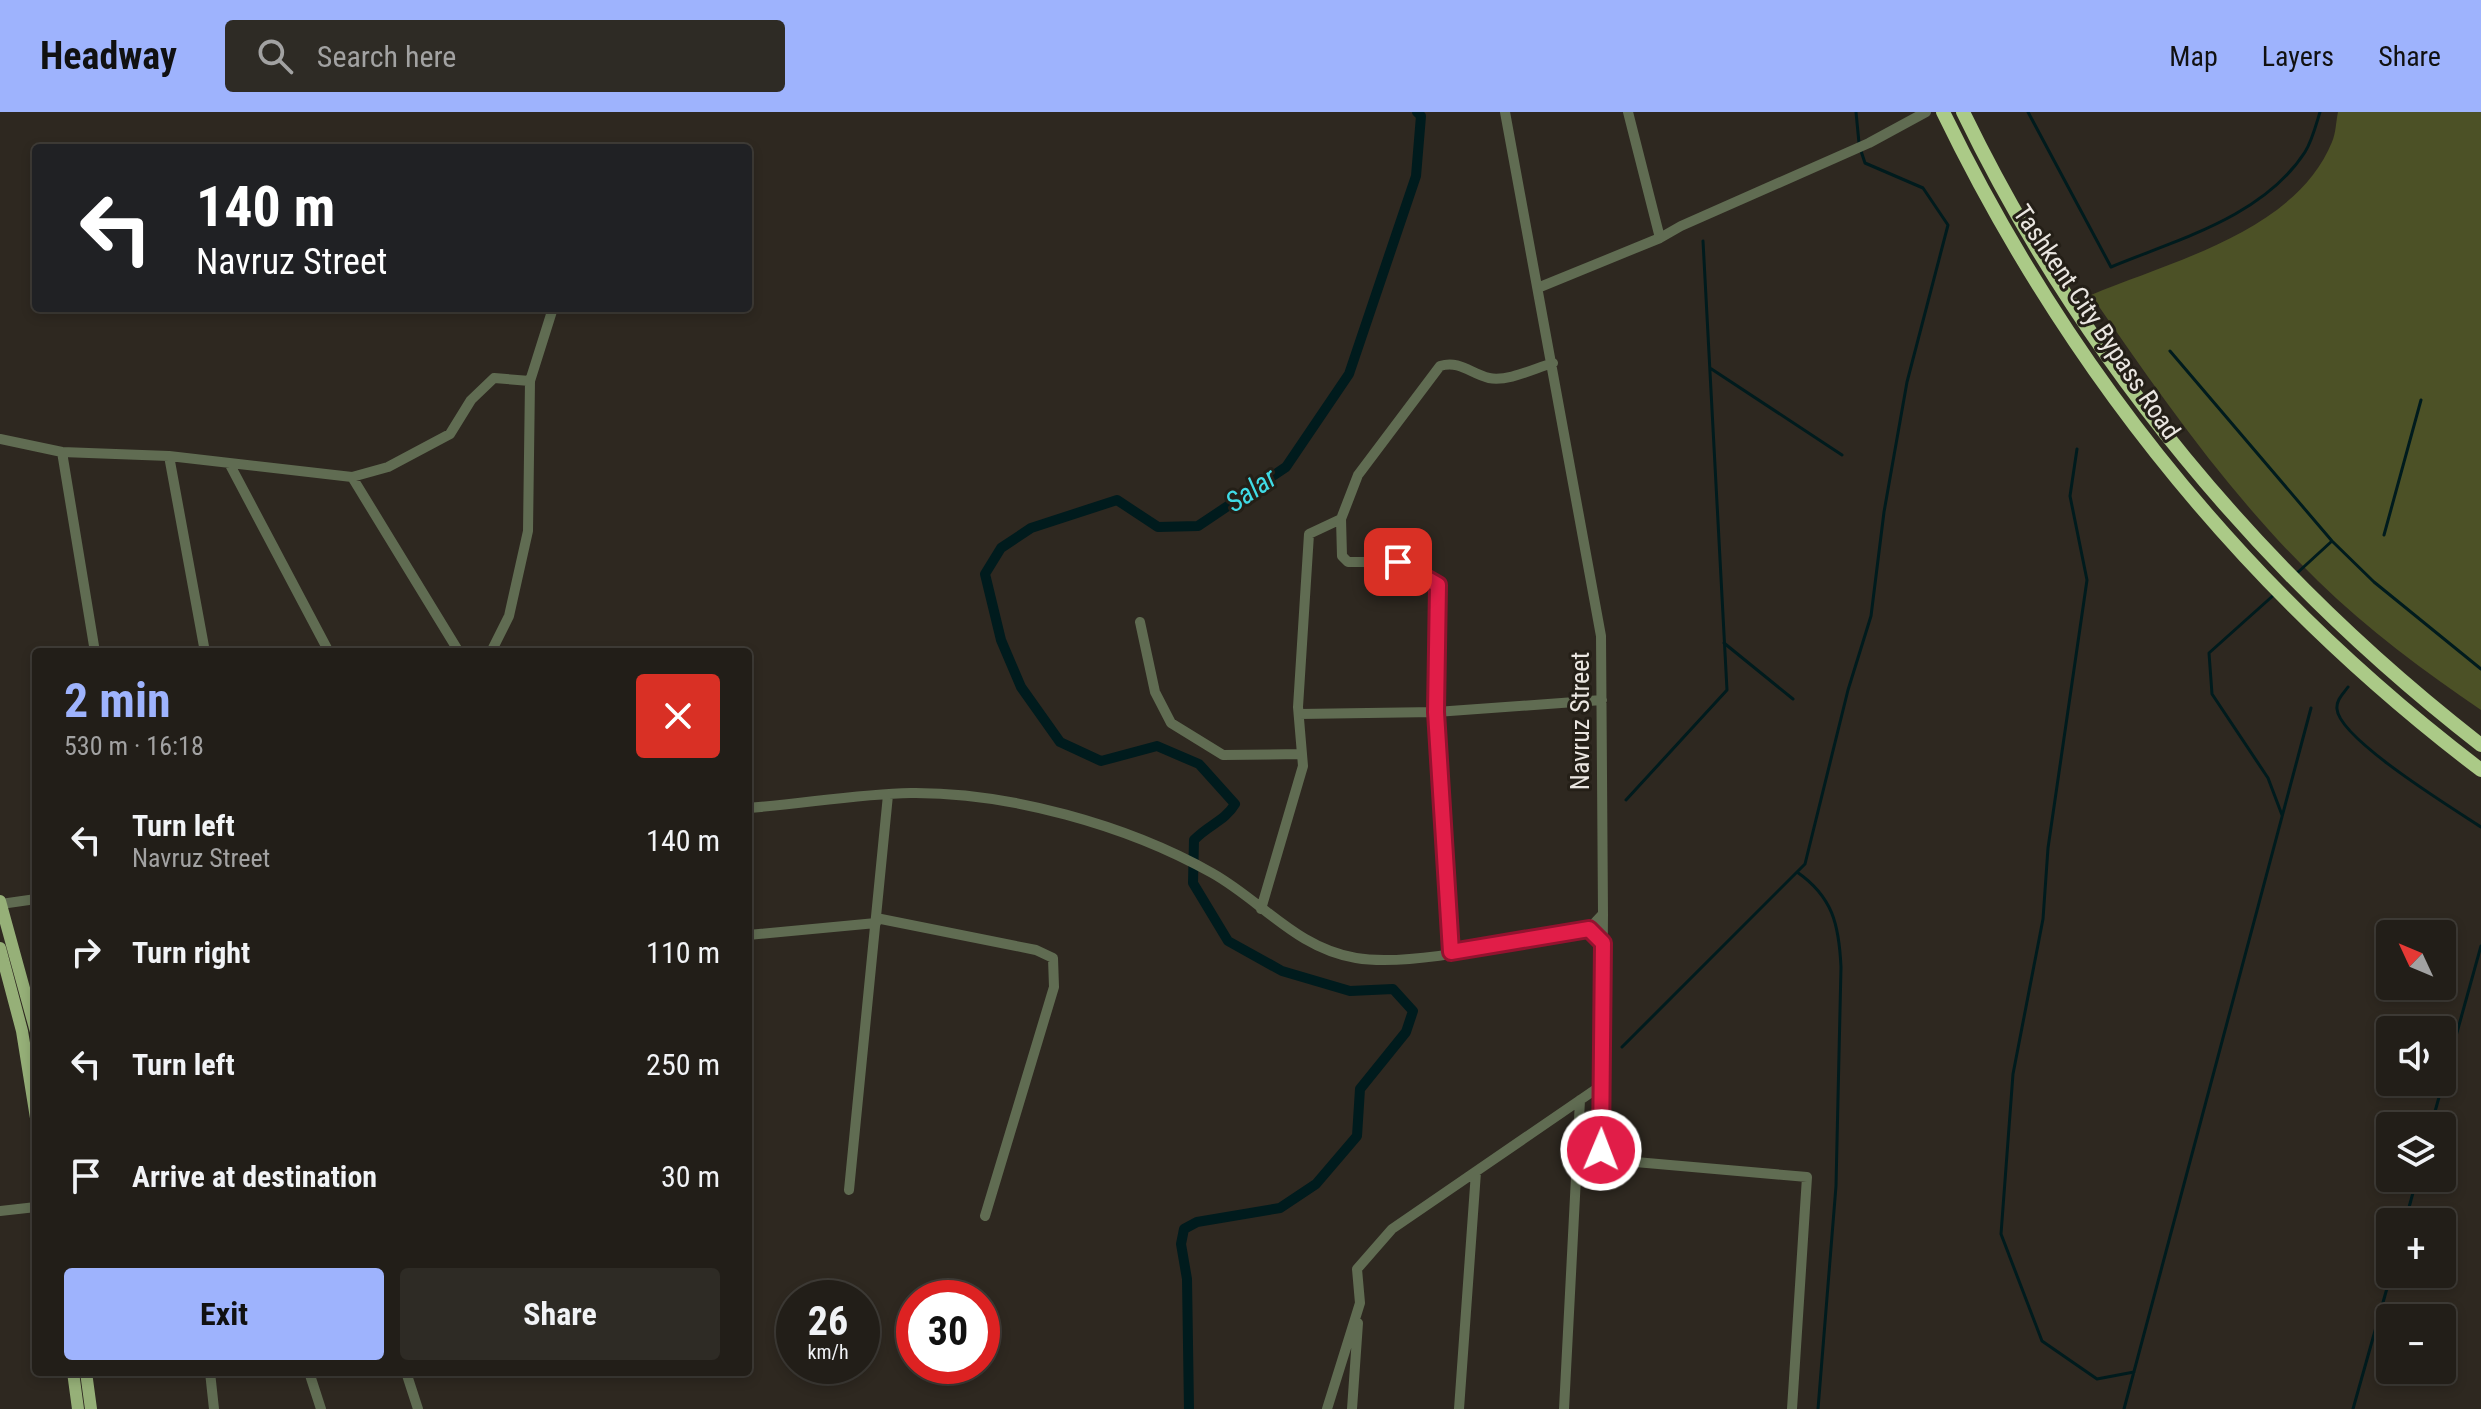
<!DOCTYPE html>
<meta charset="utf-8">
<style>
:root{--surface:#221e18;--page:#2e2b25;--text:#f1f3f6;--muted:#a2a2a2;--line:#3f3c37;--accent:#9eb3fd}
body{margin:0;font-family:"Roboto Condensed",sans-serif;background:var(--page);color:var(--text);height:100vh;display:flex;flex-direction:column;font-size:30px;white-space:nowrap}
*{box-sizing:border-box;margin:0}
p{font-size:26px;color:var(--muted)}
.icon{flex:none;width:44px;height:44px;fill:none;stroke:currentColor;stroke-width:2;stroke-linecap:round;stroke-linejoin:round}
.map{position:relative;flex:1;overflow:hidden}
.panel{position:absolute;left:32px;top:536px;width:720px;height:728px;display:flex;flex-direction:column;background:var(--surface);border-radius:8px;box-shadow:0 4px 12px #0003,0 0 0 2px var(--line)}
.panel>*{flex:none}
.top-card{position:absolute;left:32px;top:32px;width:720px;height:168px;border-radius:8px;box-shadow:0 4px 12px #0003,0 0 0 2px var(--line);background:#202124;color:#fff;overflow:hidden}
.needle{width:52px;rotate:314deg}
.buttons{position:absolute;left:2376px;top:808px;display:grid;gap:16px}
.buttons a{display:grid;place-items:center;width:80px;height:80px;border-radius:8px;background:var(--surface);box-shadow:0 4px 12px #0003,0 0 0 2px var(--line);font-size:40px}
.speed{position:absolute;left:776px;top:1168px;display:flex;gap:16px;font-size:40px;font-weight:700;text-align:center}
.speed>*{display:grid;place-content:center;width:104px;height:104px;border-radius:50%;background:var(--surface);box-shadow:0 4px 12px #0003,0 0 0 2px var(--line);line-height:1}
.speed small{font-size:20px;font-weight:400}
.speed .limit{border:12px solid #d22;background:#fff;color:#111}
.pin{position:absolute;display:grid;place-items:center;width:68px;height:68px;color:#fff;margin:-34px;border-radius:16px;box-shadow:0 4px 12px #0006}
.me{position:absolute;width:88px;margin:-44px;rotate:1deg;stroke-linejoin:round;filter:drop-shadow(0 0 6px #0008)}
.turn{display:flex;align-items:center;gap:28px;height:168px;padding:0 32px;font-size:36px}
.turn .icon{width:104px;height:104px;stroke-width:2.5}
.turn b{display:block;font-size:56px;line-height:68px}
.round{display:grid;place-items:center;flex:none;width:84px;height:84px;border-radius:8px;background:var(--page)}
.summary{display:flex;align-items:center;justify-content:space-between;height:136px;padding:0 32px}
h1{font-size:48px;font-weight:700;line-height:60px;color:var(--accent)}
.primary-button{display:flex;gap:16px;margin-top:auto;padding:16px 32px}
.primary-button a{flex:1;height:92px;border-radius:8px;background:var(--accent);color:#111;font-size:32px;font-weight:700;line-height:92px;text-align:center}
.primary-button a+a{background:var(--page);color:var(--text)}
ul{padding:0;list-style:none}
li{display:flex;align-items:center;gap:24px;height:112px;padding:0 32px}
li div{flex:1}
li b{display:block;font-size:30px}
li em{font-style:normal}
header{display:flex;align-items:center;gap:48px;box-sizing:border-box;height:112px;padding:0 40px;background:var(--accent);color:#111}
header strong{font-size:38px}
nav{display:flex;gap:44px;margin-inline-start:auto;font-size:28px}
.search{width:560px;height:72px;background:var(--page);display:flex;align-items:center;gap:20px;box-sizing:border-box;padding:0 28px;border-radius:8px;color:var(--muted);font-size:30px}
.map>svg:first-child{display:block}
</style>
<header>
<strong>Headway</strong>
<div class="search"><svg class="icon" aria-label="search" viewBox="0 0 24 24"><circle cx="10" cy="10" r="6"/><path d="M15 15l6 6"/></svg>Search here</div>
<nav><a>Map</a><a>Layers</a><a>Share</a></nav>
</header>
<div class="map">
<svg width="2481" height="1297" viewBox="0 0 2481 1297">
<rect width="100%" height="100%" fill="#2e2820"/>
<path fill="#4c5126" d="M2338,0h143v598c-57,-39 -113,-80 -163,-129 -88,-85 -158,-186 -227,-286 81,-34 205,-64 241,-153 4,-9 4,-21 6,-30z"/>
<g fill="none" stroke-linecap="round" stroke-linejoin="round">
<path stroke="#001b1d" stroke-width="3" d="M1856,0l3,31
M2028,0l83,155c67,-28 152,-50 194,-115 7,-11 11,-27 15,-40
M2170,239l162,190 42,41 107,87
M1710,256l132,87
M2077,337l-7,47 17,84 -39,268 -5,71 -30,155 -12,160 41,107 55,38 37,-7
M2384,423l37,-135
M2296,462l36,-33
M2276,481l-67,60 3,41 56,84 14,37
M1724,531l69,56
M2348,575c-5,7 -12,13 -11,22 2,30 117,100 144,118
M1626,688l101,-110 -24,-449
M1797,760c36,25 42,53 44,95l-5,219 -18,223
M1622,935l183,-183 43,-174 23,-74 13,-104 23,-130 41,-157 -25,-37 -58,-25 -4,-12
M2431,1014l50,-180
M2405,1110l12,-44
M2124,1297l187,-701
M2353,1297l38,-135"/>
<path stroke="#001b1d" stroke-width="10" d="M1189,1297l-2,-130 -6,-35 3,-15 13,-7 83,-14 36,-24 41,-48 3,-47 46,-57 7,-21 -20,-22 -43,2 -68,-20 -54,-30 -35,-58 1,-43c14,-15 31,-19 41,-36l-36,-40 -42,-18 -56,15 -41,-19 -39,-55 -20,-47 -16,-66 16,-26 30,-20 86,-28 41,27 40,-1 88,-59 63,-93 67,-198 5,-60 -4,-4"/>
<path stroke="#606c52" stroke-width="10" d="M1628,0l32,126
M1540,175l120,-49 21,-12 188,-83 57,-31
M0,327l62,13 107,4 183,21 36,-10 62,-33 21,-34 23,-22 36,3
M62,340l33,200
M169,344l36,196
M229,351l100,189
M352,365l107,175
M1341,407l1,37 6,6h50l40,23 -2,127 15,240
M1140,510l15,70 16,31 52,32 79,-1
M491,540l18,-36 19,-85 2,-150 23,-73
M1299,602l137,-2 166,-12
M748,696c54,-4 109,-14 163,-15 97,-1 216,32 301,80 50,28 84,75 144,85 59,10 170,-19 233,-29l14,-15 -2,-278 -96,-524
M1,792l35,-5
M1261,797l42,-143 -5,-59 11,-173 32,-15 17,-44 82,-109c20,-6 31,8 49,12 19,4 46,-10 64,-15
M1603,802l-2,236 23,11 183,16 -15,232
M876,806l160,32 17,8 1,29 -69,229
M748,823l128,-12
M849,1078l39,-395
M0,1099l36,-4
M210,1260l4,37
M309,1260l12,37
M406,1260l12,37
M1327,1297l33,-106 -3,-34 35,-40 210,-144
M1352,1297l6,-86
M1459,1297l17,-237
M1564,1297l16,-309"/>
<path stroke="#96b078" stroke-width="12" d="M0,789l36,131
M0,836l22,83 14,87
M73,1260l5,37
M86,1260l5,37"/>
<path stroke="#abca87" stroke-width="14" d="M1943,0c127,262 306,482 538,658
M1963,0c120,248 300,464 518,633"/>
</g>
<g fill="none" stroke-linecap="round" stroke-linejoin="round">
<g stroke="#92132f" stroke-width="20">
<path id="route" d="M1398,450l40,23 -2,127 15,240 138,-23 14,14 -2,207"/>
</g>
<use href="#route" stroke="#e11d48" stroke-width="14"/>
</g>
<g text-anchor="middle" dominant-baseline="central" stroke-width="6" stroke-linejoin="round" paint-order="stroke">
<g font-size="26" fill="#eae6e1" stroke="#241f17">
<text transform="translate(2097 210) rotate(56)">Tashkent City Bypass Road</text>
<text transform="translate(1580 609) rotate(-90)">Navruz Street</text>
</g>
<g font-size="28" font-style="italic" fill="#40dce7" stroke="#241f17">
<text transform="translate(1251 378) rotate(-34)">Salar</text>
</g>
</g>
</svg>
<div class="buttons">
<a><svg class="needle" viewBox="-14 -14 28 28"><path d="M0-13l5 13h-10z" fill="#e53935"/><path d="M0 13l5-13h-10z" fill="#a2a2a2"/></svg></a>
<a><svg class="icon" aria-label="sound" viewBox="0 0 24 24"><path d="M4 9h4l5-4v14l-5-4H4zM17 9q2 3 0 6"/></svg></a>
<a><svg class="icon" aria-label="layers" viewBox="0 0 24 24"><path d="M12 4l9 5-9 5-9-5zM3 14l9 5 9-5"/></svg></a>
<a>+</a>
<a>−</a>
</div>
<div class="speed"><div>26<small>km/h</small></div><div class="limit">30</div></div>
<div class="pin" style="left:1398px;top:450px;background:#d93025"><svg class="icon" aria-label="arrive" viewBox="0 0 24 24"><path d="M6 21V4h12l-3 4 3 4H6"/></svg></div>
<svg class="me" style="left:1601px;top:1038px" viewBox="-20 -20 40 40"><circle r="17" fill="#e11d48" stroke="#fff" stroke-width="3"/><path d="M0-11L8 9 0 5-8 9z" fill="#fff"/></svg>
<div class="top-card">
<div class="turn"><svg class="icon" aria-label="left" viewBox="0 0 24 24"><path d="M17 20v-9H6M10 6l-5 5 5 5"/></svg><div><b>140 m</b>Navruz Street</div></div>
</div>
<section class="panel">
<div class="summary"><div><h1>2 min</h1><p>530 m · 16:18</p></div><a class="round" style="background:#d93025;color:#fff"><svg class="icon" aria-label="close" viewBox="0 0 24 24"><path d="M6 6l12 12M18 6L6 18"/></svg></a></div>
<ul>
<li><svg class="icon" aria-label="left" viewBox="0 0 24 24"><path d="M17 20v-9H6M10 6l-5 5 5 5"/></svg><div><b>Turn left</b><p>Navruz Street</p></div><em>140 m</em></li>
<li><svg class="icon" aria-label="right" viewBox="0 0 24 24"><path d="M7 20v-9h11M14 6l5 5-5 5"/></svg><div><b>Turn right</b></div><em>110 m</em></li>
<li><svg class="icon" aria-label="left" viewBox="0 0 24 24"><path d="M17 20v-9H6M10 6l-5 5 5 5"/></svg><div><b>Turn left</b></div><em>250 m</em></li>
<li><svg class="icon" aria-label="arrive" viewBox="0 0 24 24"><path d="M6 21V4h12l-3 4 3 4H6"/></svg><div><b>Arrive at destination</b></div><em>30 m</em></li>
</ul>
<div class="primary-button"><a>Exit</a><a>Share</a></div>
</section>
</div>
